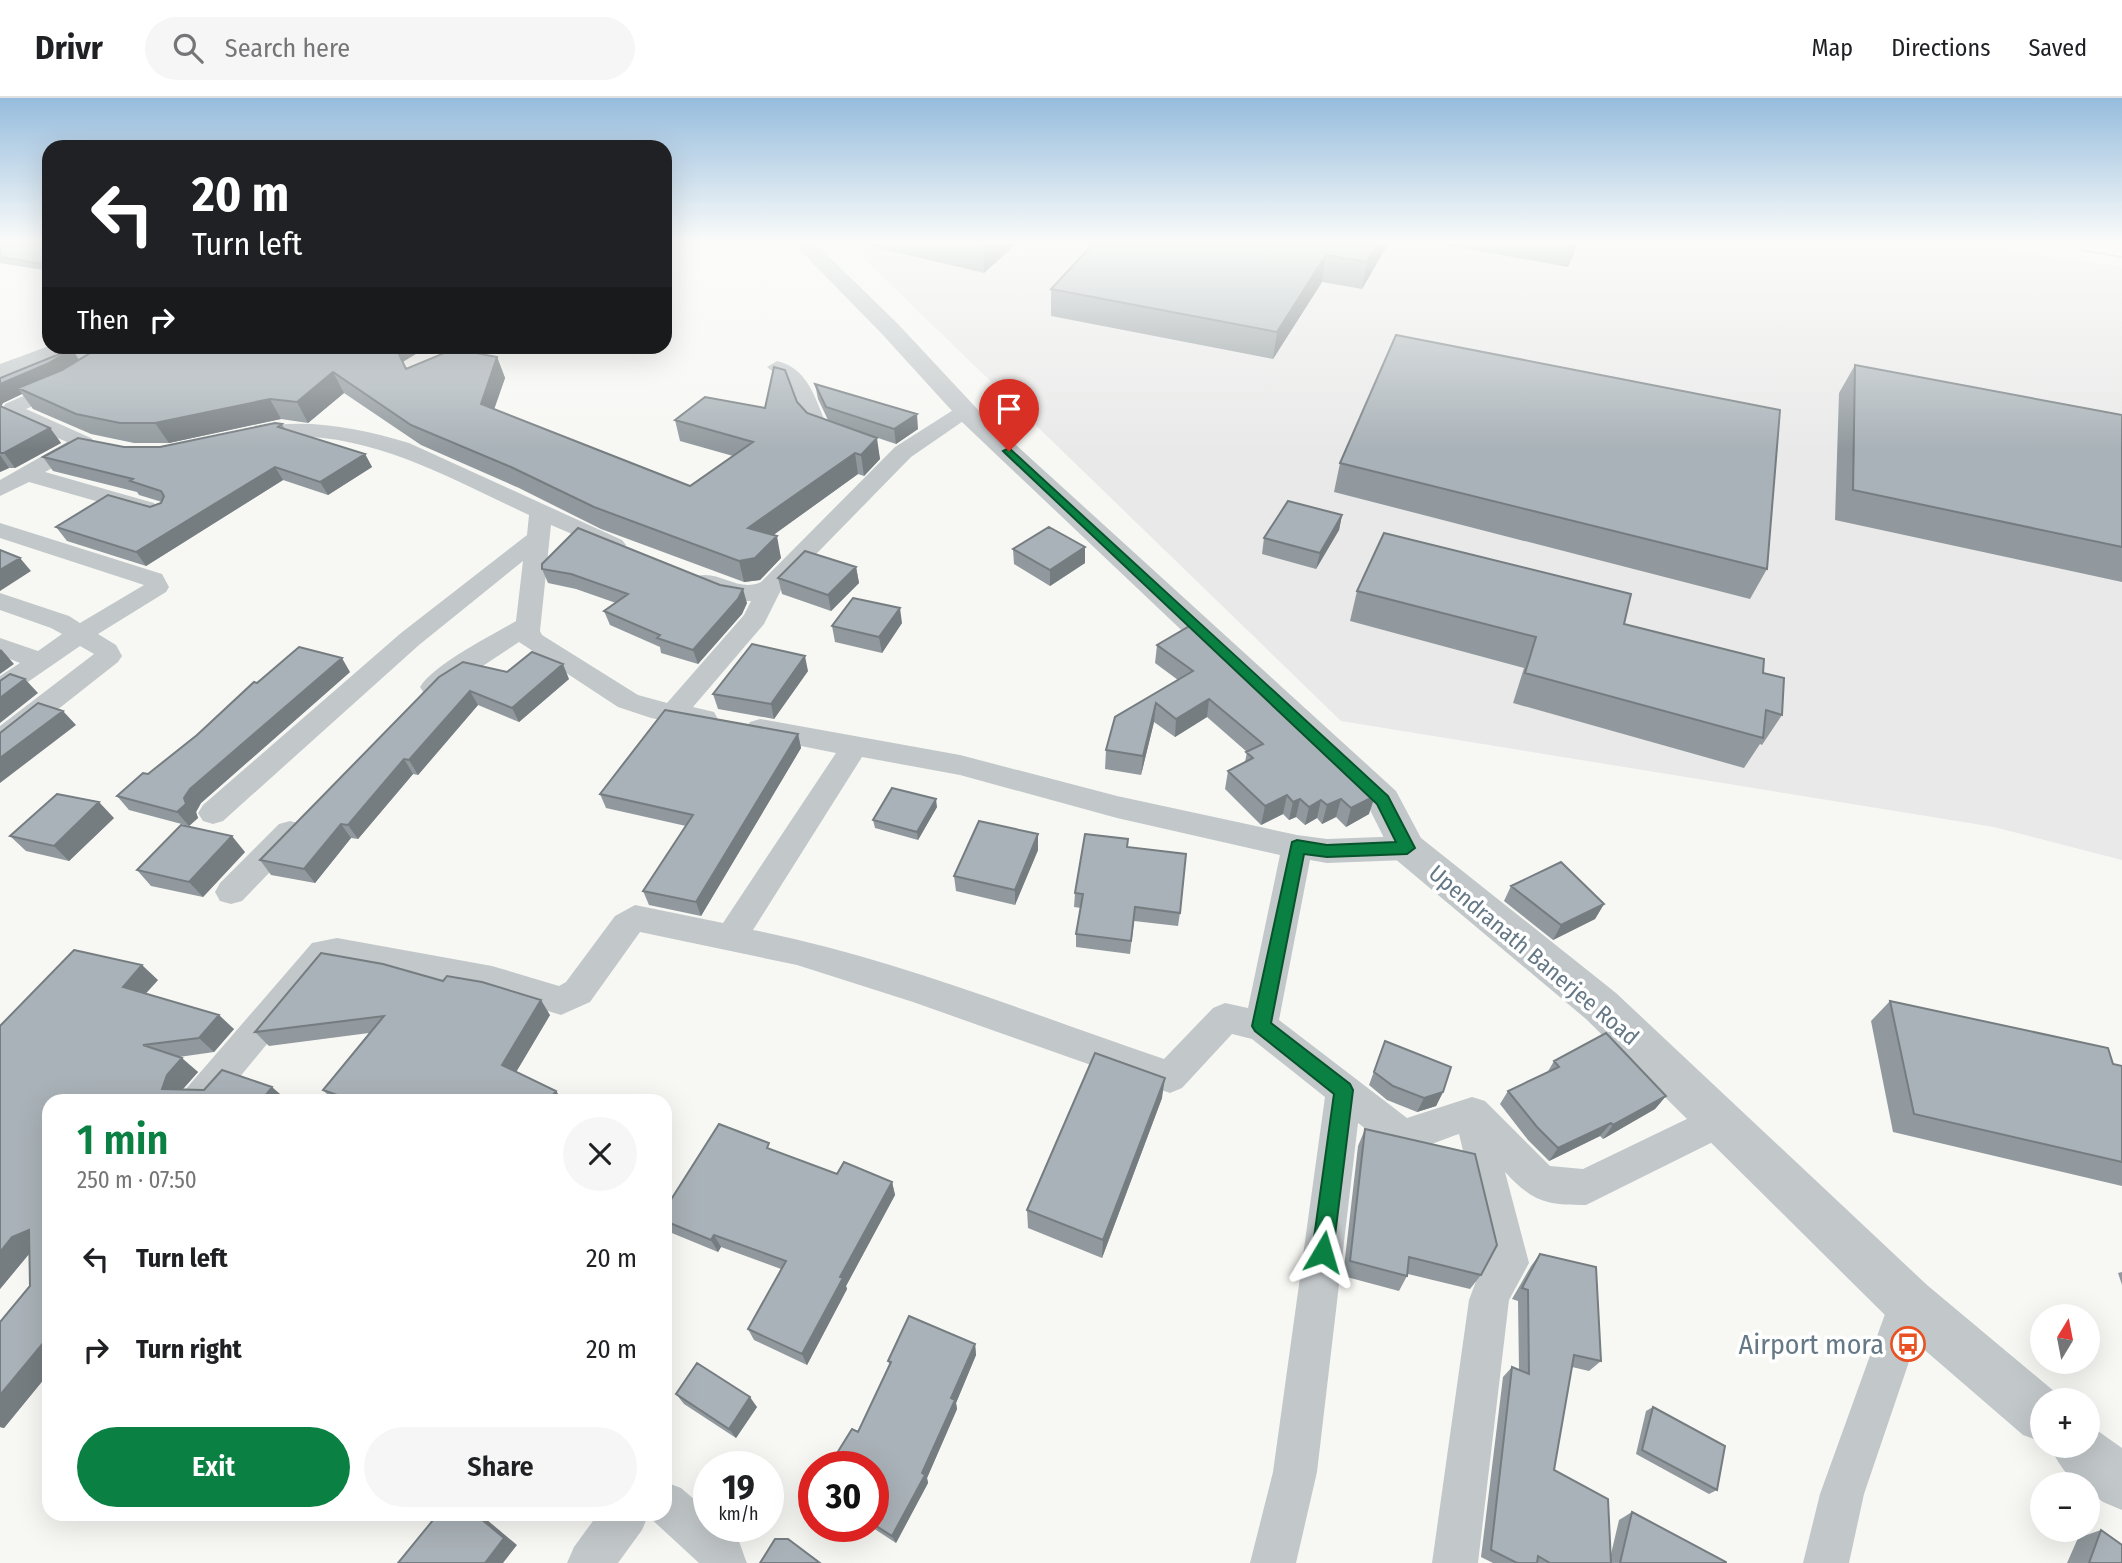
<!DOCTYPE html>
<meta charset="utf-8">
<style>
:root{--surface:#fff;--page:#f6f6f6;--text:#202124;--muted:#757577;--line:#e0e0e0;--accent:#0b8043}
body{margin:0;font-family:"Fira Sans Condensed",sans-serif;background:var(--page);color:var(--text);height:100vh;display:flex;flex-direction:column;font-size:26px;white-space:nowrap}
*{box-sizing:border-box;margin:0}
p{font-size:23px;color:var(--muted)}
.icon{flex:none;width:38px;height:38px;fill:none;stroke:currentColor;stroke-width:2;stroke-linecap:round;stroke-linejoin:round}
.map{position:relative;flex:1;overflow:hidden}
.drawer{position:absolute;left:42px;top:996px;width:630px;height:427px;display:flex;flex-direction:column;background:var(--surface);border-radius:21px;box-shadow:0 7px 28px #0002}
.drawer>*{flex:none}
.banner{position:absolute;left:42px;top:42px;width:630px;height:214px;border-radius:21px;box-shadow:0 7px 28px #0002;background:#202124;color:#fff;overflow:hidden}
.needle{width:46px;rotate:10deg}
.buttons{position:absolute;left:2030px;top:1206px;display:grid;gap:14px}
.buttons a{display:grid;place-items:center;width:70px;height:70px;border-radius:50%;background:var(--surface);box-shadow:0 7px 28px #0002;font-size:35px}
.speed{position:absolute;left:693px;top:1353px;display:flex;gap:14px;font-size:35px;font-weight:700;text-align:center}
.speed>*{display:grid;place-content:center;width:91px;height:91px;border-radius:50%;background:var(--surface);box-shadow:0 7px 28px #0002;line-height:1}
.speed small{font-size:18px;font-weight:400}
.speed .limit{border:10px solid #d22;background:#fff;color:#111}
.pin{position:absolute;display:grid;place-items:center;width:60px;height:60px;color:#fff;margin:-72px -30px;border-radius:50% 50% 50% 0;rotate:-45deg;box-shadow:0 0 7px #0007}
.pin .icon{rotate:45deg}
.me{position:absolute;width:77px;margin:-38px;rotate:7deg;stroke-linejoin:round;filter:drop-shadow(0 0 5px #0008)}
.turn{display:flex;align-items:center;gap:24px;height:147px;padding:0 35px;font-size:32px}
.turn .icon{width:91px;height:91px;stroke-width:2.5}
.turn b{display:block;font-size:49px;line-height:60px}
.then{display:flex;align-items:center;height:66px;padding:0 35px;background:#0003;gap:14px;font-size:26px}
.round{display:grid;place-items:center;flex:none;width:74px;height:74px;border-radius:37px;background:var(--page)}
.overview{display:flex;align-items:center;justify-content:space-between;height:119px;padding:0 35px}
h1{font-size:42px;font-weight:600;line-height:52px;color:var(--accent)}
.cta{display:flex;gap:14px;margin-top:auto;padding:14px 35px}
.cta a{flex:1;height:80px;border-radius:42px;background:var(--accent);color:#fff;font-size:28px;font-weight:600;line-height:80px;text-align:center}
.cta a+a{background:var(--page);color:var(--text)}
ul{padding:0;list-style:none}
li{display:flex;align-items:center;gap:21px;height:91px;padding:0 35px}
li div{flex:1}
li b{display:block;font-size:26px}
li em{font-style:normal}
header{display:flex;align-items:center;gap:42px;box-sizing:border-box;height:98px;padding:0 35px;background:var(--surface);border-bottom:2px solid var(--line)}
header strong{font-size:33px}
nav{display:flex;gap:38px;margin-inline-start:auto;font-size:24px}
.search{width:490px;height:63px;background:var(--page);display:flex;align-items:center;gap:18px;box-sizing:border-box;padding:0 24px;border-radius:38px;color:var(--muted);font-size:26px}
.map>svg:first-child{display:block}
</style>
<header>
<strong>Drivr</strong>
<div class="search"><svg class="icon" aria-label="search" viewBox="0 0 24 24"><circle cx="10" cy="10" r="6"/><path d="M15 15l6 6"/></svg>Search here</div>
<nav><a>Map</a><a>Directions</a><a>Saved</a></nav>
</header>
<div class="map">
<svg width="2122" height="1465" viewBox="0 0 2122 1465">
<rect width="100%" height="100%" fill="#f7f8f4"/>
<path fill="#e8e9e8" d="M1976,146l146,23v593l-128,-33 -653,-106 -491,-476z"/>
<g fill="none" stroke-linecap="round" stroke-linejoin="round">
<path fill="#bcc7cc" fill-rule="evenodd" d="M82,248h36l-4,5 -114,50v-18z"/>
<g stroke="#b2b9bd" stroke-width="4">
<path id="secondary" d="M2079,146h43v12l-41,-7z"/>
</g>
<path fill="#c2c7ca" fill-rule="evenodd" d="M665,146h9l-3,6 -6,1z
M49,248h25l-2,4 -72,27v-13z
M120,248h24l-70,42 -48,21 65,29 4,4 -4,4 -46,26 109,31 3,5 -3,5h-16l-109,-31 -29,14v-16l67,-38 -62,-27 -3,-4 3,-7 55,-24z
M777,263c29,7 37,33 47,58l29,18 -4,4h-14l-22,-10 -9,-10 -13,-35 -24,-19z
M965,307l7,2 3,4 -3,4 -61,42 -130,133 -17,34 -71,83 21,5 4,7 -4,7 -10,2 -53,-10 -33,-11 -99,-65 -77,51 -9,3 -9,-3 -4,-6c14,-23 71,-51 96,-66l7,-60 -104,84 -196,176 -10,3 -10,-3 -5,-8 5,-8 198,-172 126,-98 2,-20c-90,-42 -179,-95 -282,-74l-7,-2 -3,-4 3,-4c57,-15 113,-5 169,12l213,97 4,5 -4,5 -8,2 -63,-27 -11,106 2,4 96,60 29,8 77,-88 7,-14c-16,0 -48,-6 -57,-20l3,-5c23,-6 41,17 64,6l134,-135 63,-40z
M0,425l162,51 7,13 -3,5 -68,42 18,11 6,11 -4,6 -108,85 -10,3v-24l94,-72 -14,-8 -71,49 -9,3v-22l20,-13 -20,-8v-17l38,13 24,-17 -11,-6 -51,-18v-17l69,23 11,7 64,-38 -144,-47z
M760,621l200,36 157,41 180,39 30,4 80,-3 11,4 4,8 -4,8 -11,4 -80,3 -17,-3 -31,160 128,98 65,-21 13,4 65,65 33,3 137,-66 13,5 5,12 -5,12 -147,73c-41,0 -53,-3 -81,-33l24,91 -20,37 -31,263h-46l37,-263 9,-24 11,-16 -30,-126c-58,20 -51,28 -101,-11l-41,349 -21,91h-46l23,-91 52,-375 -73,-58 -20,-5 -50,54 -12,5 -257,-91 -116,-37 -157,-33 -50,70 -29,13 -69,-21 -160,-29 -112,136h-40l5,-11 127,-147 25,-5 155,28 67,20 7,-4 49,-66 20,-11 88,18 113,-170 -86,-17 -4,-7 4,-7zM862,659l98,18 157,43 163,37 -32,153 -23,-5 -12,5 -49,51c-135,-46 -271,-101 -411,-129z
M290,723l11,3 4,8 -4,8 -59,61 -11,3 -11,-3 -5,-9 5,-9 59,-59z
M1909,1185l14,6 6,14 -65,191 -15,69h-46l17,-69 69,-191 6,-14z
M665,1384l16,6 28,24v14c30,0 28,12 38,37h-48l-51,-47 -6,14 -24,33h-51l7,-16 24,-33h67z"/>
<path fill="#c2c7ca" fill-rule="evenodd" d="M794,146h22l82,80 83,89 415,378 25,47 195,155 311,292 134,112 1,3h-20v42l-19,-7 -132,-114 -305,-302 -192,-161 -25,-50 -406,-385 -81,-89z
M2088,1326l34,24v62l-19,-8 -15,-12v-6c-19,0 -31,-23 -38,-38h38z"/>
<use href="#secondary" fill="#fff" fill-rule="evenodd"/>
</g>
<path fill="#91999e" d="M49,146v27l-49,-8v-18z
M862,146h154l-32,29z
M1388,146l-26,45 -40,-7 -49,77 -222,-43v-27z
M1440,146h137l-9,23z
M102,248h327l-27,16 4,7 91,-12 8,21 -11,31 196,77 43,-30 -53,-15 -5,-21 90,-12 32,-6 10,11 21,7 -10,-21 -3,-15 103,45 -22,15 -21,-7 5,22 -16,17 -6,-2 -85,61 8,23 -21,22 -16,2 -143,-53 -82,-41 -98,-43 -77,-52 -36,30 -27,-4 -112,24h-35l-43,-9 -58,-25 -11,-15 -19,9 -2,3 49,22 11,15 -46,25h-6l-9,4v-94l72,-29 7,11z
M1855,267l267,50v167l-287,-62 4,-127z
M282,326l3,5 80,25 7,13 -44,28 -45,-15 -137,86 -79,-25 -11,-14 94,-20 11,-4 1,-1 -23,-7 -2,-3 -84,-21 -10,-14 81,-10h36z
M1340,365l427,106 -17,30 -416,-107z
M1342,417l-3,15 -23,39 -54,-15 2,-16z
M1013,451l72,14 -35,23 -36,-22z
M856,469l3,16 -28,28 -49,-17 -4,-16z
M542,471l205,34 -5,11 -44,50 -37,-11 -1,-6 -50,-22 -6,-14 12,-8 -40,-14 -28,-6z
M1357,493l267,33 139,49 19,42 -20,30 -2,-1 -16,24 -231,-65 11,-35 -174,-47z
M902,525l-20,30 -47,-11 -3,-16z
M1193,526l176,190 -23,13 -10,-10 -14,7 -5,-6 -12,7 -9,-8 -7,3 -6,-6 -22,11 -36,-36 3,-18 17,-9 2,-10 -40,-35 -32,20 -21,-15 -13,53 -36,-6 1,-19 72,-70 -23,-17 2,-18z
M808,573l-34,48 -56,-10 -5,-15z
M350,574l-149,131 -5,9 2,6 -9,8 -60,-16 -12,-14 31,-22 49,-39 60,-52z
M507,574l62,7 -50,43 -41,-17 -60,70 -5,-1 -55,65 -7,-1 -36,45 -44,-8 -11,-15 179,-183z
M798,636l3,14 -100,168 -52,-11 -6,-14 43,-65 -80,-18 -6,-14z
M937,709l-19,33 -43,-12 -2,-8z
M114,720l-45,43 -43,-10 -16,-15z
M1038,736v16l-23,55 -59,-14 -2,-15z
M1128,741v8l52,66 -2,13 -44,-5 -4,33 -54,-7v-13l5,-26 -7,-1 1,-14z
M245,754l-42,45 -52,-11 -14,-16z
M1511,788l93,18 -9,15 -42,21 -49,-39z
M321,855l229,62 -34,57 40,19 7,10h-229l-11,-11 46,-57 -100,13 -14,-14z
M158,882l-12,13 88,36 -20,23 -35,5 19,15 -16,18 105,10 -238,1v272l-45,55 -4,-1v-105l30,-36v-33l-30,36v-263z
M1890,903l232,65v120l-229,-54 -22,-111z
M1385,943l58,51 -7,14 -19,6 -30,-12 -18,-15z
M1554,963l112,35 -11,13 -52,30 -3,-3 -51,25 -21,-21 -28,-36 8,-13 39,-18z
M1162,1000l-60,160 -74,-30 -1,-18z
M1365,1031l116,146 -11,14 -62,-15 -1,2 -8,15 -56,-15 15,-130z
M772,1052l65,24 55,8 3,13 -49,91 1,3 -40,76 -53,-25 -6,-11 33,-60 -60,-22 -3,5 -51,-21 -2,-4v-18z
M1540,1156l61,107 -12,10 -17,-4 -18,103 57,84 8,-34 13,-8 94,51h-233l-12,-6 22,-180 9,-10 7,3 -1,-69 -6,-2 19,-33z
M2122,1174v13l-4,-12z
M975,1246l1,11 -20,48 1,6 -30,69 1,5 -32,60 -26,-17h3v-60l-15,-34 32,-66 -2,-5z
M676,1296l81,13 -21,31 -52,-34z
M1653,1309l64,83 -8,4 -73,-40 10,-43z
M2101,1432l21,33h-55l11,-25z"/>
<path fill="#767d81" d="M986,146h30l-32,29 -1,-26z
M1378,146h10l-26,45 5,-27z
M1575,146h2l-9,23z
M1326,157l-4,27 -49,77 4,-27z
M394,248h35l-28,17z
M72,251l9,14 -63,25 4,6 -19,9 -3,6v-25z
M497,259l8,21 -16,46 -8,-20z
M333,274l11,21 -36,30 -11,-21z
M270,301l11,20 -112,24 -14,-20z
M917,316l1,15 -22,15 -2,-15z
M50,330l11,15 -46,25 -11,-15z
M877,340l3,21 -16,17 -3,-21z
M855,355l3,21 -104,75 -6,-21z
M365,356l7,13 -44,28 -8,-13z
M0,357l9,13 -9,4z
M275,369l8,13 -137,86 -10,-14z
M1342,417l-3,15 -23,39 4,-16z
M777,438l4,22 -21,22 -16,2 -5,-21z
M1085,449v16l-35,23v-16z
M20,460l11,13 -31,20v-21z
M856,469l3,16 -28,28 -3,-16z
M743,491l4,14 -5,11 -44,50 -5,-14z
M900,510l2,15 -20,30 -3,-16z
M1,551l13,15 -14,10v-24z
M805,558l3,15 -34,48 -3,-15z
M342,560l8,14 -149,131 -5,9 2,6 -9,8 -12,-14 7,-14 6,-9z
M563,566l6,15 -50,43 -7,-14z
M25,581l13,14 -38,30v-25z
M470,593l8,14 -60,70 -9,-15z
M1209,601l-2,18 -32,20 1,-18z
M1156,605l-2,19 -13,53 2,-19z
M63,613l13,14 -76,58v-25z
M798,636l3,14 -100,168 -5,-14z
M404,661l9,15 -55,65 -10,-14z
M1287,697l-4,19 -22,11 4,-19z
M1375,698l-6,18 -23,13 5,-19z
M936,701l1,8 -19,33 -1,-8z
M1300,701l-4,18 -7,3 4,-18z
M1341,701l-5,18 -14,7 5,-19z
M1321,702l-4,18 -12,7 4,-18z
M99,704l15,16 -45,43 -15,-15z
M341,726l10,14 -36,45 -11,-14z
M1038,736v16l-23,55v-15z
M232,738l13,16 -42,45 -14,-15z
M1604,806l-9,15 -42,21 8,-15z
M142,867l16,15 -19,21 -16,-14z
M541,902l9,15 -38,64 -10,-14z
M219,917l15,14 -20,23 -15,-14z
M182,960l16,14 -15,17 -4,12 -17,-12 5,-14z
M1165,980l-3,20 -60,160 1,-18z
M272,989l15,13 -1,1h-25z
M556,993l7,10h-15z
M1443,994l-7,14 -19,6 7,-14z
M1666,998l-11,13 -52,30 10,-14z
M1611,1025l-11,13 -51,25 9,-13z
M892,1084l3,13 -49,91 1,3 -40,76 -5,-11 38,-77z
M29,1132l4,19 -33,40v-37l12,-15z
M714,1137l7,12 -3,5 -7,-12z
M49,1238v37l-45,55 -4,-1v-32z
M975,1246l1,11 -20,48 1,6 -30,69 1,5 -32,60 -4,-7 30,-63 29,-75z
M750,1299l7,10 -21,31 -7,-9z
M475,1416h5l37,31 -14,18h-18z"/>
<path fill="#a9b2b8" stroke="#767d81" stroke-width="2" d="M49,146v21l-49,-8 1,-13z
M1093,146h285l-11,18 -41,-7 -49,77 -226,-43z
M1396,237l384,75 -13,159 -427,-106z
M102,248h293l11,23 48,-20 43,8 -16,47 209,82 63,-44 -78,-22 30,-23 60,11 9,-41 11,3 12,32 10,11 70,25 -16,17 -6,-2 -107,75 29,8 -22,22 -16,3 -145,-54 -83,-40 -100,-42 -78,-53 -36,30 -27,-3 -115,24h-35l-44,-9 -58,-26 44,-18z
M72,251l-23,14 -49,21v-6z
M1855,267l267,50v132l-269,-57z
M815,286l102,30 -23,15 -68,-22z
M0,308l50,22 -46,25h-4z
M275,325l7,1 -4,3 87,27 -45,28 -45,-15 -139,85 -80,-25 52,-32 42,12 11,-4 3,-7 -3,-5 -31,-10 3,-2 -90,-22 35,-19 46,9h36z
M1288,403l54,14 -22,38 -56,-15z
M1049,429l36,20 -35,23 -37,-21z
M578,430l142,57 23,4 -5,10 -45,51 -36,-12 3,-3 -56,-24 24,-17 -57,-20 -29,-5v-5z
M1384,435l247,61 -7,30 140,35 -1,14 21,5 -2,37 -16,-5 -3,28 -238,-65 11,-36 -179,-46z
M0,452l20,8 -20,12z
M805,453l51,16 -28,28 -50,-17z
M853,500l47,10 -21,29 -47,-11z
M1193,526l182,172 -24,12 -10,-9 -14,6 -6,-5 -12,7 -9,-8 -7,3 -6,-7 -22,11 -37,-35 25,-13 -7,-6 17,-8 -54,-45 -33,20 -20,-16 -13,53 -37,-6 9,-33 78,-46 -36,-26z
M752,546l53,12 -34,48 -58,-10z
M299,549l43,11 -152,131 -6,9 2,6 -9,8 -60,-16 26,-23 5,1 49,-39 57,-53 3,1z
M532,554l31,12 -51,44 -42,-17 -61,69 -5,-1 -56,66 -7,-1 -37,45 -44,-9 179,-183 24,-15 44,10z
M10,576l15,5 -25,19v-17z
M38,605l25,8 -63,47v-25z
M665,612l133,24 -102,168 -53,-11 50,-76 -93,-21z
M892,690l44,11 -19,33 -44,-12z
M57,696l42,8 -45,44 -44,-10z
M979,723l59,13 -23,56 -61,-14z
M181,727l51,11 -43,46 -52,-12z
M1085,736l43,5 -1,8 59,7 -6,59 -45,-6 -4,34 -55,-7 7,-40 -8,-1z
M1561,764l43,42 -43,21 -50,-39z
M74,852l68,15 -19,22 96,28 -20,23 -56,7 39,13 -15,17 -5,14 42,1 18,-20 50,17 -11,14h-212v235l-49,59v-73l30,-36 -1,-56 -17,7 -12,15v-226z
M321,855l62,11 60,17 4,-5 35,6 59,18 -39,65 54,26 -8,10h-171l-4,-2 -1,2h-18l-31,-11 61,-74 -129,16z
M1890,903l218,47 5,16 9,2v96l-208,-48z
M1606,935l60,63 -53,29 -2,-2 -53,25 -21,-21 -29,-36 51,-24 -5,-6z
M1385,943l66,26 -8,25 -19,6 -31,-12 -19,-14z
M1095,955l70,25 -62,162 -76,-30z
M719,1026l50,19 -2,5 70,26 7,-12 48,20 -52,95 3,1 -41,76 -54,-25 38,-68 -72,-26 -3,5 -46,-19v-12z
M1365,1031l110,25 22,91 -16,30 -72,-18 -2,19 -57,-15z
M1540,1156l56,13 5,94 -27,-6 -20,115 54,29 3,64h-61l-12,-7 -1,7h-20l-26,-13 21,-183 17,7 -1,-84 -6,-2z
M909,1218l66,28 -24,54 4,2 -33,73 3,2 -33,61 -19,-12v-58h-44l23,-37 6,3 33,-70 -3,-1z
M697,1265l53,34 -21,32 -53,-35z
M1653,1309l72,39 -8,44 -75,-40z
M1632,1414l94,50v1h-106z
M438,1416h37l29,24 -19,25h-87z
M2101,1432l21,15v18h-33z
M775,1441h13l32,24h-60z"/>
<linearGradient id="sky" x2="0" y2="1"><stop stop-color="#96bcdd"/><stop offset="0.41" stop-color="#fbfcfa"/><stop offset="1" stop-color="#fbfcfa" stop-opacity="0"/></linearGradient>
<rect width="2122" height="352" fill="url(#sky)"/>
<path fill="#0b8043" stroke="#07532c" stroke-width="2" d="M1009,350l379,348 27,52 -8,6 -80,3 -23,-3 -33,169 79,61 3,6 -20,162 -3,7 -7,3 -8,-3 -3,-7 22,-158 -79,-63 -3,-5 40,-184 5,-2 30,5 69,-3 -19,-38 -372,-351 -2,-2z"/>
<defs>
<g id="bus-ring" transform="scale(1.75)"><circle r="9.5" fill="#fff" stroke="#e95123" stroke-width="1.5"/><path d="M-5-6H5V4H4V6H2V4H-2V6H-4V4H-5ZM-3.5-4V0h7V-4ZM-3.5 1.2v1.5H-2V1.2ZM2 1.2v1.5H3.5V1.2Z" fill="#e95123"/></g>
</defs>
<g fill-rule="evenodd">
<use href="#bus-ring" x="1908" y="1246"/>
</g>
<g text-anchor="middle" dominant-baseline="central" stroke-width="7" stroke-linejoin="round" paint-order="stroke">
<g font-size="23" fill="#657886" stroke="#fff">
<text transform="translate(1534 857) rotate(40)">Upendranath Banerjee Road</text>
</g>
<g font-size="28" fill="#657886" stroke="#fff" text-anchor="end">
<text x="1884" y="1246">Airport mora</text>
</g>
</g>
</svg>
<div class="buttons">
<a><svg class="needle" viewBox="-14 -14 28 28"><path d="M0-13l5 13h-10z" fill="#e53935"/><path d="M0 13l5-13h-10z" fill="#757577"/></svg></a>
<a>+</a>
<a>−</a>
</div>
<div class="speed"><div>19<small>km/h</small></div><div class="limit">30</div></div>
<div class="pin" style="left:1009px;top:353px;background:#d93025"><svg class="icon" aria-label="arrive" viewBox="0 0 24 24"><path d="M6 21V4h12l-3 4 3 4H6"/></svg></div>
<svg class="me" style="left:1323px;top:1154px" viewBox="-20 -20 40 40"><path d="M0-17L14 15 0 8-14 15z" fill="#0b8043" stroke="#fff" stroke-width="4"/></svg>
<div class="banner">
<div class="turn"><svg class="icon" aria-label="left" viewBox="0 0 24 24"><path d="M17 20v-9H6M10 6l-5 5 5 5"/></svg><div><b>20 m</b>Turn left</div></div>
<div class="then">Then<svg class="icon" aria-label="right" viewBox="0 0 24 24"><path d="M7 20v-9h11M14 6l5 5-5 5"/></svg></div>
</div>
<section class="drawer">
<div class="overview"><div><h1>1 min</h1><p>250 m · 07:50</p></div><a class="round"><svg class="icon" aria-label="close" viewBox="0 0 24 24"><path d="M6 6l12 12M18 6L6 18"/></svg></a></div>
<ul>
<li><svg class="icon" aria-label="left" viewBox="0 0 24 24"><path d="M17 20v-9H6M10 6l-5 5 5 5"/></svg><div><b>Turn left</b></div><em>20 m</em></li>
<li><svg class="icon" aria-label="right" viewBox="0 0 24 24"><path d="M7 20v-9h11M14 6l5 5-5 5"/></svg><div><b>Turn right</b></div><em>20 m</em></li>
</ul>
<div class="cta"><a>Exit</a><a>Share</a></div>
</section>
</div>
